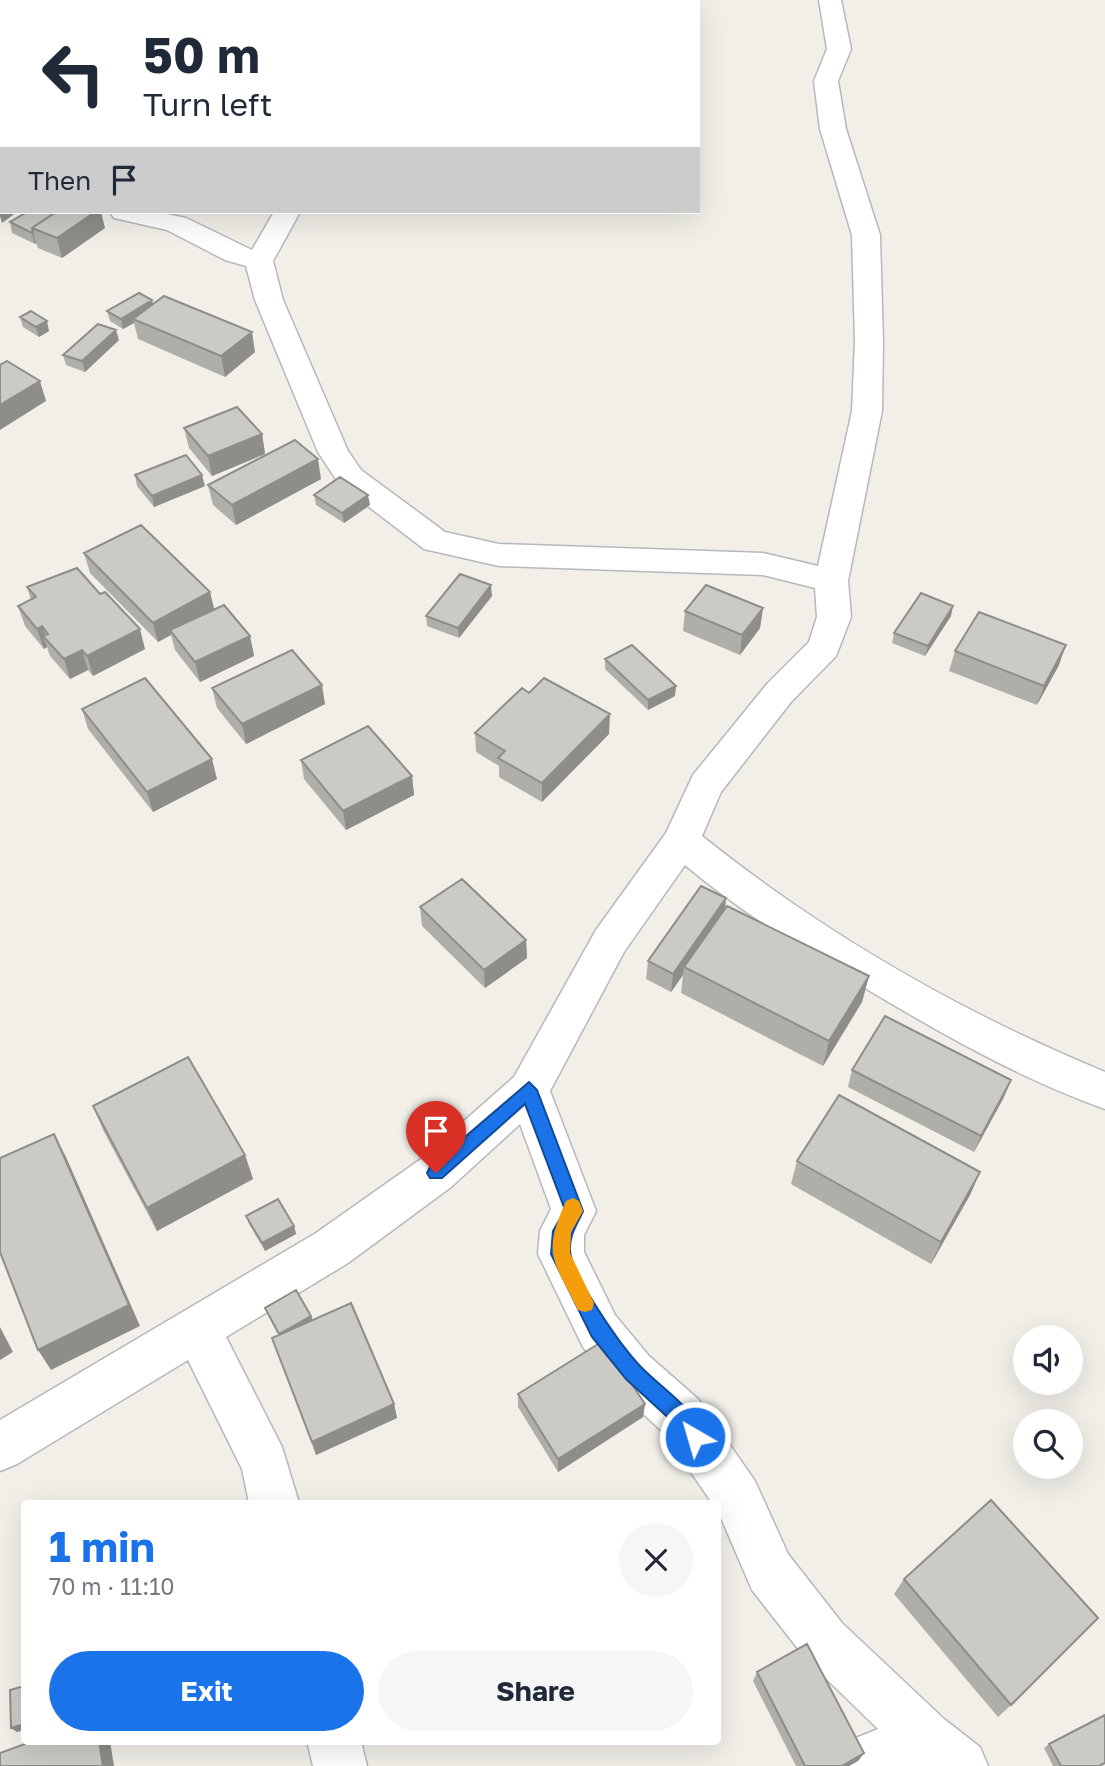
<!DOCTYPE html>
<meta charset="utf-8">
<style>
:root{--surface:#fff;--page:#f6f6f7;--text:#1f2937;--muted:#747a83;--accent:#1a73e8}
body{margin:0;font-family:"Golos Text",sans-serif;background:var(--page);color:var(--text);height:100vh;display:flex;flex-direction:column;font-size:26px;white-space:nowrap}
*{box-sizing:border-box;margin:0}
p{font-size:23px;color:var(--muted)}
.icon{flex:none;width:38px;height:38px;fill:none;stroke:currentColor;stroke-width:2;stroke-linecap:round;stroke-linejoin:round}
.map{position:relative;flex:1;overflow:hidden}
.drawer{position:absolute;left:21px;top:1500px;width:700px;height:245px;display:flex;flex-direction:column;background:var(--surface);border-radius:7px;box-shadow:0 7px 28px #0002}
.drawer>*{flex:none}
.banner{position:absolute;left:0px;top:0px;width:700px;height:214px;box-shadow:0 7px 28px #0002;background:#fff;color:var(--text);overflow:hidden}
.buttons{position:absolute;left:1013px;top:1325px;display:grid;gap:14px}
.buttons a{display:grid;place-items:center;width:70px;height:70px;border-radius:50%;background:var(--surface);box-shadow:0 7px 28px #0002;font-size:35px}
.pin{position:absolute;display:grid;place-items:center;width:60px;height:60px;color:#fff;margin:-72px -30px;border-radius:50% 50% 50% 0;rotate:-45deg;box-shadow:0 0 7px #0007}
.pin .icon{rotate:45deg}
.me{position:absolute;width:77px;margin:-38px;rotate:322deg;stroke-linejoin:round;filter:drop-shadow(0 0 5px #0008)}
.turn{display:flex;align-items:center;gap:24px;height:147px;padding:0 28px;font-size:32px}
.turn .icon{width:91px;height:91px;stroke-width:2.5}
.turn b{display:block;font-size:49px;line-height:60px}
.then{display:flex;align-items:center;height:66px;padding:0 28px;background:#0003;gap:14px;font-size:26px}
.round{display:grid;place-items:center;flex:none;width:74px;height:74px;border-radius:37px;background:var(--page)}
.head{display:flex;align-items:center;justify-content:space-between;height:119px;padding:0 28px}
h1{font-size:42px;font-weight:700;line-height:52px;color:var(--accent)}
.button{display:flex;gap:14px;margin-top:auto;padding:14px 28px}
.button a{flex:1;height:80px;border-radius:42px;background:var(--accent);color:#fff;font-size:28px;font-weight:700;line-height:80px;text-align:center}
.button a+a{background:var(--page);color:var(--text)}
.map>svg:first-child{display:block}
</style>
<div class="map">
<svg width="1105" height="1766" viewBox="0 0 1105 1766">
<rect width="100%" height="100%" fill="#f1efe8"/>
<g fill="none" stroke-linecap="round" stroke-linejoin="round">
<g stroke="#b5b8bc" stroke-width="3">
<path id="minor" d="M409,0h23l-24,2z
M819,0h22l10,49 -13,32 8,48 34,106 3,106 -1,70 -34,170 3,36 -15,39 -45,46 -70,90 -19,44c121,97 260,177 403,236v37c-81,-29 -156,-71 -230,-115 -66,-40 -130,-79 -190,-129l-61,87 -74,139 46,120 -12,24v17l31,63 34,41 49,43 57,82 33,73 54,69 102,96 36,28 8,19h-162l8,-19 44,-18 -72,-70 -54,-69 -34,-79v-8h-6l-48,-70 -49,-45 -32,-41 -45,-93 2,-23 11,-22 -31,-85 -69,63 -103,76 -122,74 56,110 17,56h-50l-7,-34 -54,-109 -171,104 -17,7v-51l316,-187 105,-74 93,-82 82,-147 70,-97 27,-58 74,-91 42,-42 8,-25 -2,-29 -52,-13 -264,-9 -75,-17 -85,-65 -21,-32 -63,-152 -9,-34 -21,-6 -58,-30 -53,-12 -4,-6h47l29,6 66,32 22,-38h26l-27,49 10,39 65,151 13,19 84,62 54,12 264,9 55,13 34,-155 3,-70 -3,-106 -32,-106 -6,-48 13,-32z
M0,170l2,1v16l-2,-1z
M307,1741h54l6,25h-54z"/>
</g>
<use href="#minor" fill="#fff" fill-rule="evenodd"/>
</g>
<path fill="#afaea9" d="M10,222l95,6 -43,30 -24,-10 -2,-5 -1,1 -23,-11z
M152,300l1,4 102,48 -30,25 -87,-38 -4,-16 -11,6 -13,-8 -3,-10z
M20,317l29,14 -10,6 -16,-10z
M119,340l-34,32 -19,-7 -3,-10z
M184,428l78,6 3,20 -53,22 -23,-28z
M135,475l70,11 -51,21 -17,-21z
M321,479l-85,46 -23,-20 -5,-20z
M314,495l56,10 -26,18 -28,-18z
M84,553l130,57 36,26 4,20 -54,26 -25,-32 -4,-15 -13,7 -68,-69z
M27,587l118,62 -52,27 -5,-6 -18,9 -20,-23 -3,-9 -3,2 -19,-23 -7,-20 13,-6z
M492,596l-33,42 -32,-12 -1,-10z
M763,608l-3,20 -20,27 -57,-24 2,-20z
M951,616l-26,40 -33,-13 2,-10z
M955,651l104,14 -22,40 -88,-34z
M605,659l70,37 -27,14 -43,-41z
M212,688l113,16 -79,40 -29,-36z
M529,693l80,41 -67,68 -43,-25v-11l-23,-14 -1,-19z
M82,709l135,70 -64,33 -65,-83z
M301,760l111,16 2,19 -68,35 -42,-51z
M726,898l-1,10 144,68 -7,26 -39,64 -142,-73 2,-18 -12,17 -25,-13 2,-18z
M420,907l106,33 1,18 -42,30 -63,-62z
M852,1070l152,27 -30,55 -126,-65z
M93,1106l152,49 8,24 -96,52 -54,-101z
M797,1161l183,11 -10,23 -39,69 -140,-80z
M246,1216l48,10 2,8 -31,17 -16,-27z
M265,1308l46,8 2,4 81,84 3,14 -81,37 -44,-117 6,-3 -10,-20z
M518,1394l127,10 -2,13 -85,55 -40,-65z
M904,1579l107,126 -13,12 -104,-123z
M757,1672l107,81 -6,8 -9,5h-53l-43,-85z
M1105,1715v49l-4,2h-48l-9,-18 5,-4z"/>
<path fill="#8f8d8a" d="M2,212h15l-15,11 -2,-7v-3z
M95,212h6l4,16 -43,30 -5,-20z
M32,233h1l3,10 -1,1z
M152,300l2,11 -21,8 1,4 -11,6 -2,-10z
M47,321l2,10 -10,6 -3,-10z
M116,330l3,10 -34,32 -3,-11z
M252,332l3,20 -30,25 -4,-21z
M40,381l6,20 -46,29v-25z
M262,434l3,20 -53,22 -4,-20z
M318,459l3,20 -85,46 -4,-20z
M202,475l3,11 -51,21 -2,-11z
M368,495l2,10 -26,18 -2,-10z
M491,585l1,11 -33,42 -1,-10z
M210,592l5,20 -45,18 1,5 -13,7 -5,-19z
M953,606l-2,10 -26,40 3,-10z
M763,608l-3,20 -20,27 2,-20z
M42,626l5,14 -4,-4 4,11 -3,2 -7,-20z
M140,629l5,20 -52,27 -6,-20z
M250,636l4,20 -54,26 -5,-20z
M1066,645l-7,20 -22,40 7,-19z
M82,650l6,20 -18,9 -6,-20z
M322,685l3,19 -79,40 -4,-20z
M676,686l-1,10 -27,14v-10z
M610,714l-1,20 -67,68v-19z
M212,759l5,20 -64,33 -6,-20z
M412,776l2,19 -68,35 -3,-19z
M726,898l-2,19 -40,50 -1,8 -12,17 2,-18z
M526,940l1,18 -42,30 -1,-18z
M869,976l-7,26 -39,64 6,-25z
M1011,1080l-7,17 -30,55 7,-16z
M54,1134l12,23 74,169 -89,44 -13,-20z
M245,1155l8,24 -96,52 -10,-23z
M980,1172l-10,23 -39,69 10,-22z
M294,1226l2,8 -31,17 -3,-8z
M311,1316l2,7 -34,11z
M0,1327l13,25 -13,8z
M394,1404l3,14 -81,37 -4,-13z
M645,1404l-2,13 -85,55v-13z
M24,1724v6l-7,2 -6,-4z
M99,1741h11l4,25h-11z
M864,1753l-6,8 -9,5h-7z"/>
<path fill="#cccac5" stroke="#8f8d8a" stroke-width="2" d="M0,185h2v26l-2,2z
M27,212h29l-24,16 1,5h-1l-22,-11z
M56,212h39l-38,26 -25,-10z
M139,293l13,7 -31,19 -14,-8z
M164,296l88,36 -31,24 -88,-37z
M31,311l16,10 -11,6 -16,-10z
M98,324l18,6 -34,31 -19,-6z
M7,361l33,20 -40,24v-40z
M237,407l25,27 -54,22 -24,-28z
M295,440l23,19 -86,46 -24,-20z
M186,455l16,20 -50,21 -17,-21z
M340,477l28,18 -26,18 -28,-18z
M141,525l69,67 -57,31 -69,-70z
M77,568l23,26 5,-2 35,37 -53,27 -5,-6 -18,9 -21,-23 5,-2 -6,-8 -5,3 -19,-23 18,-9 -9,-10z
M460,574l31,11 -33,43 -32,-12z
M706,585l57,23 -21,27 -57,-24z
M921,593l32,13 -25,40 -34,-13z
M224,605l26,31 -55,26 -25,-32z
M979,612l87,33 -22,41 -89,-35z
M632,645l44,41 -28,14 -43,-41z
M292,650l30,35 -80,39 -30,-36z
M145,678l67,81 -65,33 -65,-83z
M544,678l66,36 -68,69 -44,-25 7,-7 -30,-18 47,-45 7,5z
M368,726l44,50 -69,35 -42,-51z
M462,879l64,61 -42,30 -64,-63z
M701,886l25,12 -53,76 -25,-13z
M727,906l142,70 -40,65 -145,-74z
M885,1016l126,64 -30,56 -129,-66z
M188,1057l57,98 -98,53 -54,-102z
M839,1095l141,77 -39,70 -144,-81z
M54,1134l75,171 -91,45 -38,-98v-94z
M278,1199l16,27 -32,17 -16,-27z
M296,1290l15,26 -32,18 -14,-26z
M351,1303l43,101 -82,38 -40,-104z
M603,1341l42,63 -87,55 -40,-65z
M991,1500l107,118 -87,87 -107,-126z
M807,1644l57,109 -22,13h-37l-48,-94z
M24,1686v38l-13,4 -1,-38z
M1105,1715v48l-6,3h-38l-12,-22z
M33,1741h66l4,25h-103v-13z"/>
<path fill="#1a73e8" stroke="#114b97" stroke-width="2" d="M529,1082l8,8 46,121c-6,14 -14,24 -13,40 2,25 51,95 70,115 22,23 52,40 65,71l-3,7 -7,3 -7,-3 -14,-21 -48,-44 -34,-42 -41,-83 2,-23 12,-21 -40,-106 -83,74h-12l-3,-5 3,-6z"/>
<path fill="#f59e0b" d="M573,1198l6,3 4,10 -12,21 -1,21 24,50 -2,7 -7,2 -7,-2c-25,-51 -36,-55 -12,-109z"/>
</svg>
<div class="buttons">
<a><svg class="icon" aria-label="sound" viewBox="0 0 24 24"><path d="M4 9h4l5-4v14l-5-4H4zM17 9q2 3 0 6"/></svg></a>
<a><svg class="icon" aria-label="search" viewBox="0 0 24 24"><circle cx="10" cy="10" r="6"/><path d="M15 15l6 6"/></svg></a>
</div>
<div class="pin" style="left:436px;top:1173px;background:#d93025"><svg class="icon" aria-label="arrive" viewBox="0 0 24 24"><path d="M6 21V4h12l-3 4 3 4H6"/></svg></div>
<svg class="me" style="left:695px;top:1437px" viewBox="-20 -20 40 40"><circle r="17" fill="#1a73e8" stroke="#fff" stroke-width="3"/><path d="M0-11L8 9 0 5-8 9z" fill="#fff"/></svg>
<div class="banner">
<div class="turn"><svg class="icon" aria-label="left" viewBox="0 0 24 24"><path d="M17 20v-9H6M10 6l-5 5 5 5"/></svg><div><b>50 m</b>Turn left</div></div>
<div class="then">Then<svg class="icon" aria-label="arrive" viewBox="0 0 24 24"><path d="M6 21V4h12l-3 4 3 4H6"/></svg></div>
</div>
<section class="drawer">
<div class="head"><div><h1>1 min</h1><p>70 m · 11:10</p></div><a class="round"><svg class="icon" aria-label="close" viewBox="0 0 24 24"><path d="M6 6l12 12M18 6L6 18"/></svg></a></div>
<div class="button"><a>Exit</a><a>Share</a></div>
</section>
</div>
